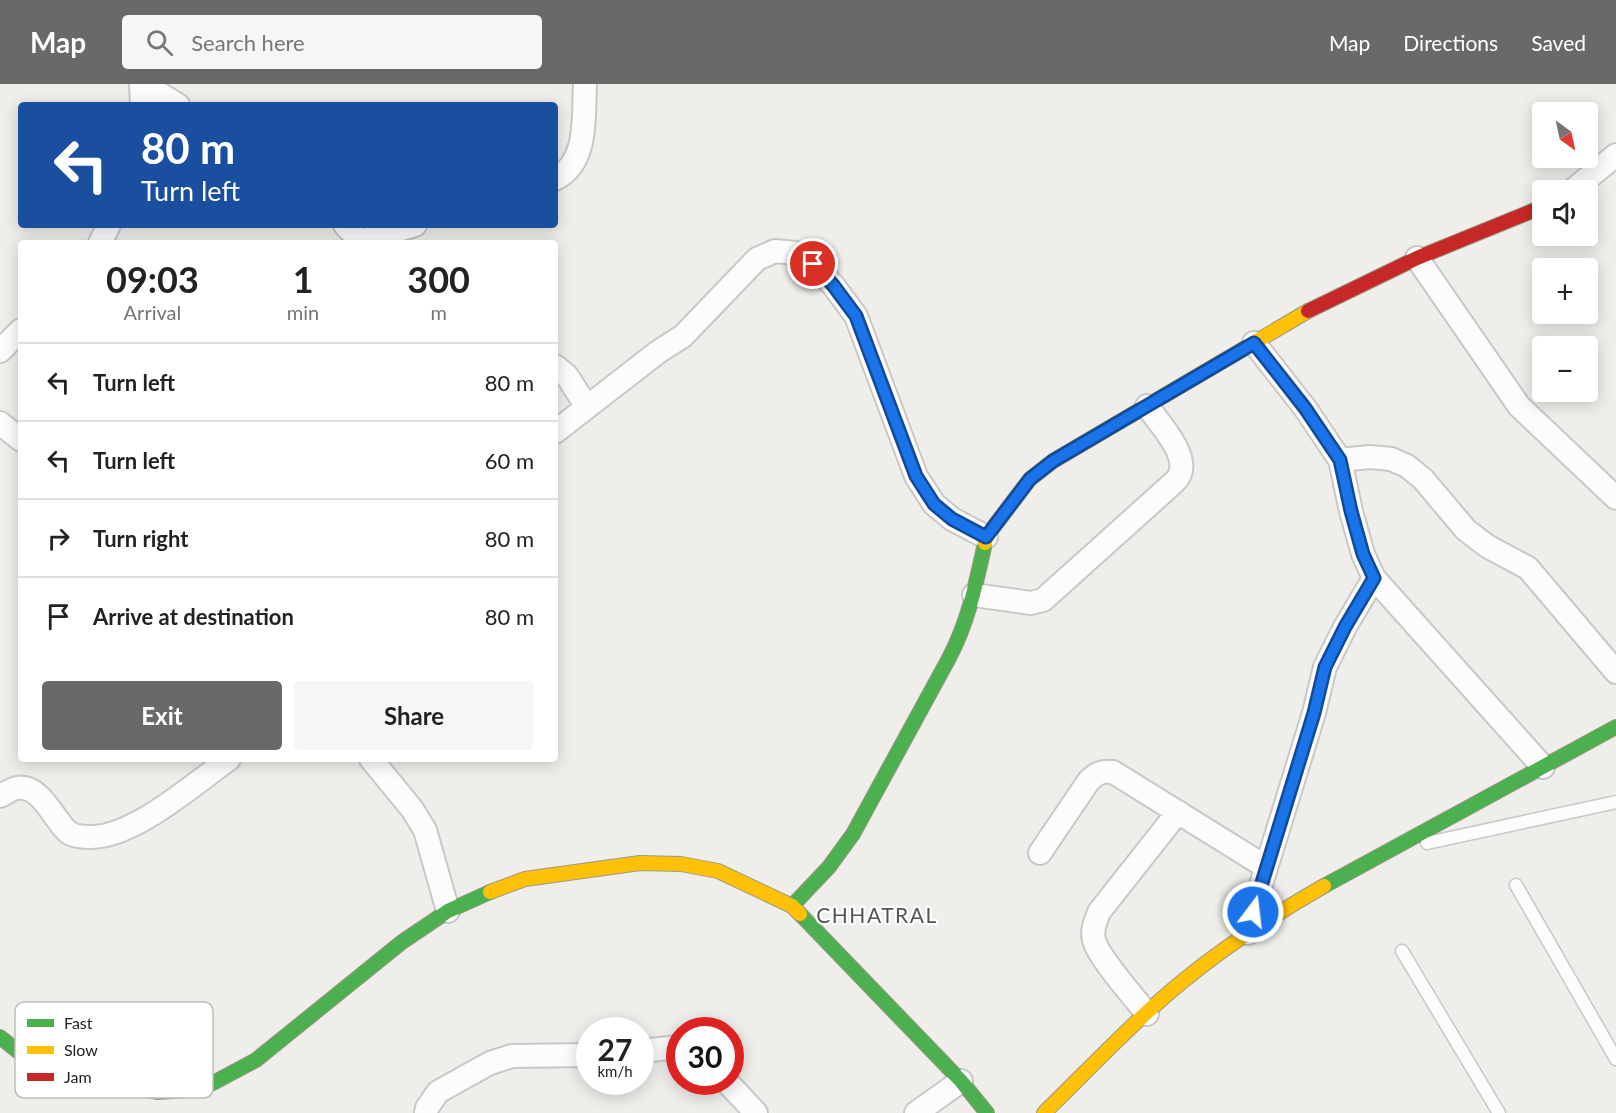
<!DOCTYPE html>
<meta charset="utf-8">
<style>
:root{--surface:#fff;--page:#f6f6f6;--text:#222;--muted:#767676;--line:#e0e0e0;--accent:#6a6968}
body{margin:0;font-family:Lato,sans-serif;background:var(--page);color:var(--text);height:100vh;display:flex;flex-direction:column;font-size:22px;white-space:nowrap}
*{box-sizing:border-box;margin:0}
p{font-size:20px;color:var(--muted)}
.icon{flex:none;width:33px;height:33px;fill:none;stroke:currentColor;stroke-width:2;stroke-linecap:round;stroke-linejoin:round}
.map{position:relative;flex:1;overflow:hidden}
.drawer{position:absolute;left:18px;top:156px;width:540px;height:522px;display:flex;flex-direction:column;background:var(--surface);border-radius:6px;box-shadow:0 3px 15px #0003}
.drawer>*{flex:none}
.top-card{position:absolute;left:18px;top:18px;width:540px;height:126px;border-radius:6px;box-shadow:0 3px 15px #0003;background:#1a4fa0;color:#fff;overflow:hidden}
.needle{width:39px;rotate:147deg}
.buttons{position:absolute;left:1532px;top:18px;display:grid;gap:12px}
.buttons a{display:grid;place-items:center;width:66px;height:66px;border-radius:6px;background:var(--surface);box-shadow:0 3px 15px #0003;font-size:30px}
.speed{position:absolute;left:576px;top:933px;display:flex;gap:12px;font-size:30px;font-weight:700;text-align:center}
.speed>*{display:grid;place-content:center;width:78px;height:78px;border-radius:50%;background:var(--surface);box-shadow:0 3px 15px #0003;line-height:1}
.speed small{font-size:15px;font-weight:400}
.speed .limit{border:9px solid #d22;background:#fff;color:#111}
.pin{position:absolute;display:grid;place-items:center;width:51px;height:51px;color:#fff;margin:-26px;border:3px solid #fff;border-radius:50%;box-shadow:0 2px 6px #0007}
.me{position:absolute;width:66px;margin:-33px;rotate:15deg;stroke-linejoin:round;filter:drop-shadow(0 0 4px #0008)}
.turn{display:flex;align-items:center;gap:21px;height:126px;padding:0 24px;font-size:27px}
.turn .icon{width:78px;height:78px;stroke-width:2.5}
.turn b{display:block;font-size:42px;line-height:51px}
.eta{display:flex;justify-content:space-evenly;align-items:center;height:102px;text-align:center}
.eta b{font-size:36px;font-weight:700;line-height:42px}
.cta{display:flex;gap:12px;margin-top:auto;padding:12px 24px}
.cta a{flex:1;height:69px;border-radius:6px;background:var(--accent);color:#fff;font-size:24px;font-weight:700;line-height:69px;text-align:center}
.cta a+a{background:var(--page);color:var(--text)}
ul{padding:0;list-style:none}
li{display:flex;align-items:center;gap:18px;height:78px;padding:0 24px;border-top:2px solid var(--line)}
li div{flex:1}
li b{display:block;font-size:22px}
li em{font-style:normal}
header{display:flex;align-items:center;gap:36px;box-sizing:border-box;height:84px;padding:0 30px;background:var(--accent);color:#fff}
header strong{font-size:28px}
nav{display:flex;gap:33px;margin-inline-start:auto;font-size:21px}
.search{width:420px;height:54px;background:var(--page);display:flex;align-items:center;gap:15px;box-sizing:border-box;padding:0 21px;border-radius:6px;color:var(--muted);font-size:22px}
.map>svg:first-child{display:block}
</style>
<header>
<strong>Map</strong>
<div class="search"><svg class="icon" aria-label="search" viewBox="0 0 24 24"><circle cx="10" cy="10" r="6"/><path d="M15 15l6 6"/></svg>Search here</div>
<nav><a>Map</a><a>Directions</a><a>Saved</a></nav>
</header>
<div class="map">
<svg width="1616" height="1029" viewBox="0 0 1616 1029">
<rect width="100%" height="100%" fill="#f0eeeb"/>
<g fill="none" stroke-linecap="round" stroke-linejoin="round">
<g stroke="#c9c8c7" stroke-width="15">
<path id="lane" d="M1427,759l189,-41
M1516,801l100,174
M1402,867l97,162"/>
</g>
<g stroke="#c9c8c7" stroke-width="26">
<path id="street" d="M141,0l1,21
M144,0l34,21
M555,95c34,-17 28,-63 30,-95
M1573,106l43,-35
M345,141l17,18
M361,157l54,-16
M100,159l9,-18
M1417,174l102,148 97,92
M1254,259l51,65 35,52 11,51 12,43 11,24 169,189
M0,267l21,-21
M555,282l12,10 20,31
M0,339l21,17
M555,348l103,-80 25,-16 74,-77 18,-8 21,2 17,11 20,21 23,31 60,160 18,28 18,15 34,18
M1340,376l30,-3 21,2 16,7 16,13 43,51 21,16 41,22 88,104
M974,511l57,8 12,-3 128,-115c3,-3 8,-7 9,-11 8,-21 -21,-51 -33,-68
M371,675l41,50 13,21 23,81
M0,712c5,-2 11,-7 17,-8 25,-5 39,38 54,46 5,2 14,3 19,3 43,1 104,-53 139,-78
M1040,769l48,-71c8,-9 14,-11 25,-10l153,95
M1248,849l11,-42 55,-178 11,-46 20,-40 29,-49
M1147,930c-13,-17 -49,-57 -53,-74 -3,-10 2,-19 5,-28l79,-100
M640,967l40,-4
M727,998l29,31
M426,1029l1,-5 11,-16 52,-29 22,-7 78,-1
M916,1029l45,-32"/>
</g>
<g stroke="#999a82" stroke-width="16">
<path id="fast" d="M1324,802l292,-159
M792,822l37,-39 24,-33 95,-174c20,-37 28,-76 37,-117
M800,830l161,167 26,32
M0,953l25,20 30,15 102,20 31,-2 25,-7 43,-23 146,-118 46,-31 42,-19"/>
</g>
<g stroke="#999a82" stroke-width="16">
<path id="slow" d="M985,459l1,-6 44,-58 23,-18 255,-150
M490,808l35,-13 115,-16 41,1 37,7 74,35 8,8
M1044,1029c46,-45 90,-92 139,-132 44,-36 92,-67 141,-95"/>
</g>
<g stroke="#999a82" stroke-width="16">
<path id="jam" d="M1308,227l109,-53 125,-51"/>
</g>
<use href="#lane" stroke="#fdfcfc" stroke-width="12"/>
<use href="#street" stroke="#fdfcfc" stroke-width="22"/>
<use href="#fast" stroke="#4caf50" stroke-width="14"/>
<use href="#slow" stroke="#ffc107" stroke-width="14"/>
<use href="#jam" stroke="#c62828" stroke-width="14"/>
</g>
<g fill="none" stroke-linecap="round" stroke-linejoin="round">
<g stroke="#114b97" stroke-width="15">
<path id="route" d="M813,180l20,21 23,31 60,160 18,28 18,15 34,18 44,-58 23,-18 201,-118 51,65 35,52 11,51 12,43 11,24 -29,49 -20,40 -11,46 -61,199"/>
</g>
<use href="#route" stroke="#1a73e8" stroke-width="10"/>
</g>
<g text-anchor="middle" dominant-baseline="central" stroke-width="4.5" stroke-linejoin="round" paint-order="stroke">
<g font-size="21" letter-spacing="1.5" fill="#555" stroke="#fff">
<text x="877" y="830">CHHATRAL</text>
</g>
</g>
<rect x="15" y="918" width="198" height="96" rx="9" fill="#fff" stroke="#bdbdbd" stroke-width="1.5"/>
<rect x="27" y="935" width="27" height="8" fill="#4caf50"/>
<rect x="27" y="962" width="27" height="8" fill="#ffc107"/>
<rect x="27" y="989" width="27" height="8" fill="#c62828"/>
<g font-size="16" fill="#222">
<text x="64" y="945">Fast</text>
<text x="64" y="972">Slow</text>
<text x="64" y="999">Jam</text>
</g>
</svg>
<div class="buttons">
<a><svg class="needle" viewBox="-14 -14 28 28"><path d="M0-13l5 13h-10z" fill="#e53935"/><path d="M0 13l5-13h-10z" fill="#767676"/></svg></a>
<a><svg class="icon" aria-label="sound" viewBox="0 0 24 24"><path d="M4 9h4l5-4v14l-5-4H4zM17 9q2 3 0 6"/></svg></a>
<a>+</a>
<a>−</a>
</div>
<div class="speed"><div>27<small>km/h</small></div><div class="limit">30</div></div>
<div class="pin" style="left:813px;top:180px;background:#d93025"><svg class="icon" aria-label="arrive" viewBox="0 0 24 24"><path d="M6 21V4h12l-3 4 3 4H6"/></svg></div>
<svg class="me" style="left:1253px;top:828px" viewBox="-20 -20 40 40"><circle r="17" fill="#1a73e8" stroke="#fff" stroke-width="3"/><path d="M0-11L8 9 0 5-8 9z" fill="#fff"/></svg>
<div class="top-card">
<div class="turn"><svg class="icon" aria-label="left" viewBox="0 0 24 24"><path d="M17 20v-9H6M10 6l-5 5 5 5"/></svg><div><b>80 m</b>Turn left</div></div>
</div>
<section class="drawer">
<div class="eta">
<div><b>09:03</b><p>Arrival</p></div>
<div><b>1</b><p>min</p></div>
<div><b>300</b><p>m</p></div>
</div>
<ul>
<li><svg class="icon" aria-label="left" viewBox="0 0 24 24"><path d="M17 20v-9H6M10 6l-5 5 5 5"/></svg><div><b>Turn left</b></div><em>80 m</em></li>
<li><svg class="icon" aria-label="left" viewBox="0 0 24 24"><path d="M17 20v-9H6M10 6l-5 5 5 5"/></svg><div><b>Turn left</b></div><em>60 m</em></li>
<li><svg class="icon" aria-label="right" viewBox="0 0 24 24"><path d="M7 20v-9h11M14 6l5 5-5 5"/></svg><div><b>Turn right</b></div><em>80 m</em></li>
<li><svg class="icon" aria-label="arrive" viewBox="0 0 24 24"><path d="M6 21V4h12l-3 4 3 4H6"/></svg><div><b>Arrive at destination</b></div><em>80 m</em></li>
</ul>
<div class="cta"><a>Exit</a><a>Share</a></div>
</section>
</div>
